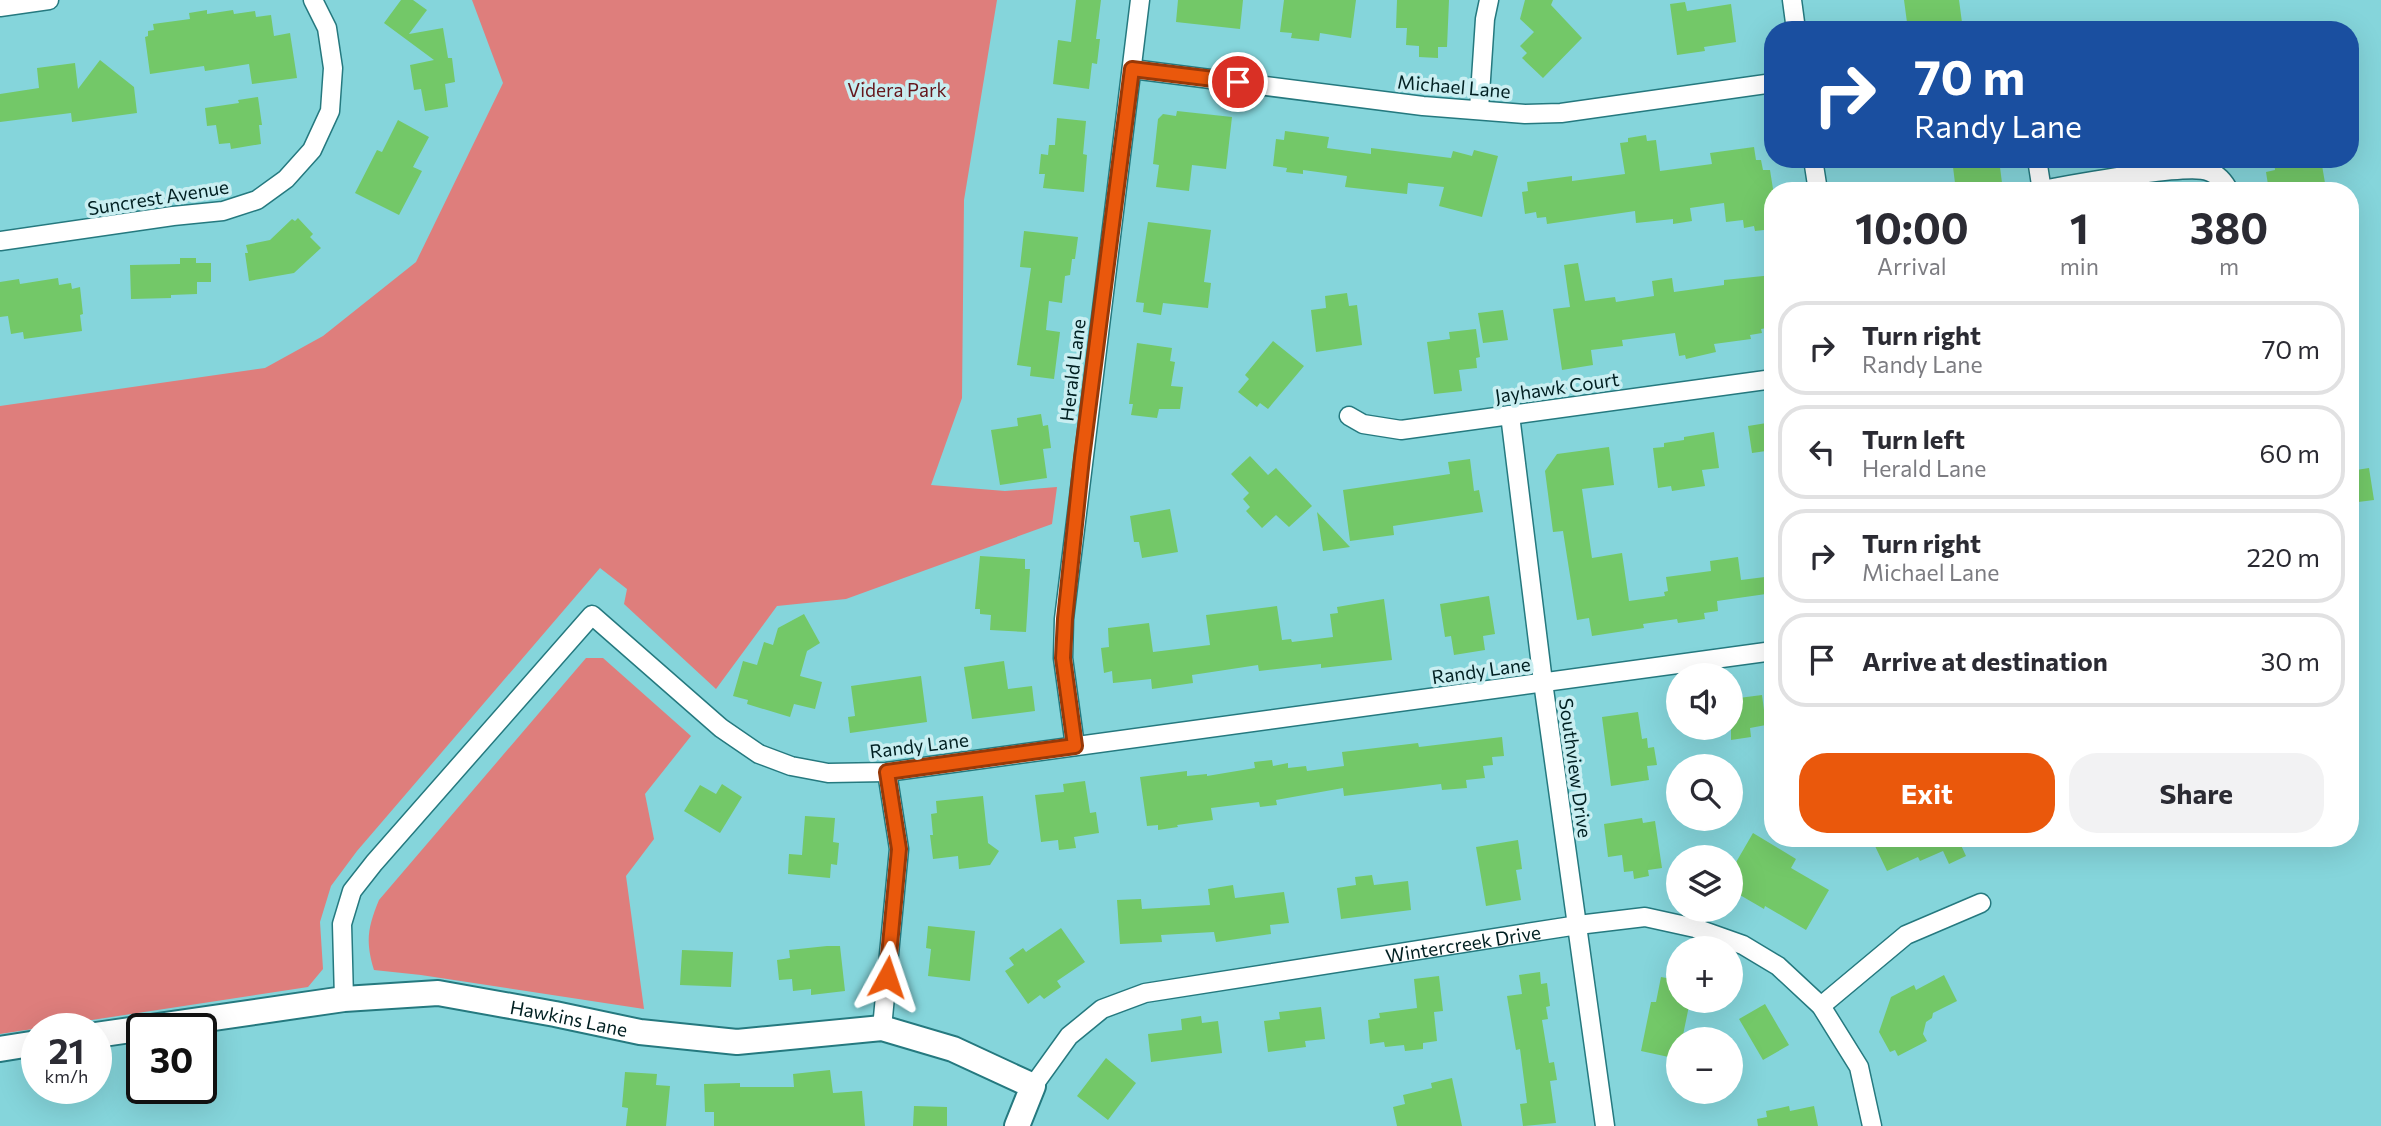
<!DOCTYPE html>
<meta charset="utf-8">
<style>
:root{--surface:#fff;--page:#f2f2f3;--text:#2b2b33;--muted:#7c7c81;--line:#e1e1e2;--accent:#ea580c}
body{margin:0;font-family:Commissioner,sans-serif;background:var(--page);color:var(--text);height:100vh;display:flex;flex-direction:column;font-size:26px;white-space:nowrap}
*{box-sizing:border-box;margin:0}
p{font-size:23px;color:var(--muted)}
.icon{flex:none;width:38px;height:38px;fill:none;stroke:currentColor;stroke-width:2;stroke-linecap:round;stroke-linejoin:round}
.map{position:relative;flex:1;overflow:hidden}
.side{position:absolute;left:1764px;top:182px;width:595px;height:665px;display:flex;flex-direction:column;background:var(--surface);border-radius:28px;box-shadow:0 7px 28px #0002}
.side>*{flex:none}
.banner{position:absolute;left:1764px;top:21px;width:595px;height:147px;border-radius:28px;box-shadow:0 7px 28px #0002;background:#1a4fa0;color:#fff;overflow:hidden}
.controls{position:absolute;left:1666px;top:663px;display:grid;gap:14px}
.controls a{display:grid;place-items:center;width:77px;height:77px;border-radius:50%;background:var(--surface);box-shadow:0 7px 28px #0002;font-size:35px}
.speed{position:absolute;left:21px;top:1013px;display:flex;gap:14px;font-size:35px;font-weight:700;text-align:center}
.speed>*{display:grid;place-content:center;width:91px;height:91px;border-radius:50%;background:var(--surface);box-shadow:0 7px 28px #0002;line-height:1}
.speed small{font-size:18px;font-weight:400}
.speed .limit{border:4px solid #111;border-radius:10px;background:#fff;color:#111}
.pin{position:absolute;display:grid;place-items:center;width:60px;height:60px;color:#fff;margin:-30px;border:4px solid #fff;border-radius:50%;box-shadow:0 2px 7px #0007}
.me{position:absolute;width:77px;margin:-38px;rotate:5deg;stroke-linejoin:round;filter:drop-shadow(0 0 5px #0008)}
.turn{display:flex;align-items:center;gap:24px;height:147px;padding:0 35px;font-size:32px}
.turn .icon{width:91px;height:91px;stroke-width:2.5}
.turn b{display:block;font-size:49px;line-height:60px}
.eta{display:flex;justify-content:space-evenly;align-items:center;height:119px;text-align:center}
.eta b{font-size:42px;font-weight:700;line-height:49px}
.cta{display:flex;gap:14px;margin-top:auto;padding:14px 35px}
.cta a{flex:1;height:80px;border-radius:28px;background:var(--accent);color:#fff;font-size:28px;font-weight:700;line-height:80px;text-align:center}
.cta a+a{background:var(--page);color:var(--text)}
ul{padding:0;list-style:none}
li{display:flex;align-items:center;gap:21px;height:94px;margin:0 14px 10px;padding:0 21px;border:4px solid var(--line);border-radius:28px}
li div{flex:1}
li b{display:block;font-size:26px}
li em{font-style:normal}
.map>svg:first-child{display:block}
</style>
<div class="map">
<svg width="2381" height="1126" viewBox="0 0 2381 1126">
<rect width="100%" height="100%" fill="#85d5db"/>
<path fill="#de7e7c" d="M472,0h525l-33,200 -2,198 -31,87 74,6 52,-4 -5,37 -206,75 -69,7 -61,83 -92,-85 3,-15 -27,-21 -243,283 -26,35 -11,36 3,47 -15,18 -308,47v-628l265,-38 58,-32 93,-74 87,-179z
M586,658h17l88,78 -46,58 9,45 -28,37 18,133 -223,-34 -47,-5c-9,-29 -6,-43 5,-70z"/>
<path fill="#73c868" d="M401,0h12l14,10 -18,24 34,-6 5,30h4l3,24 -10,2 3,23 -23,4 -4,-22 -7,1 -4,-25 24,-5 -50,-37z
M1076,0h25l-5,39h4l-3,25 -5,-1 -3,26 -36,-5 5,-44 13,2z
M1178,0h65l-3,29 -64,-7z
M1284,0h72l-5,38 -31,-5 -1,8 -28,-3 1,-5 -12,-1z
M1397,0h52l-2,47h-9v11l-19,-1v-11l-13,-1 1,-17h-11z
M1525,0h28l-2,5 31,33 -39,40 -21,-20 5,-5 -7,-7 14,-14 -14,-13z
M1904,0h55l4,30h-55z
M1685,2l2,9 44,-7 5,38 -32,5 1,4 -28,4 -7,-51z
M207,10v4l26,-4 1,4 21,-3 1,6 15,-2 3,21 16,-3 7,45 -45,6 -3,-20 -44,7 -1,-5 -54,8 -5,-37 3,-1v-5l6,-1 -1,-6 37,-5 -1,-6z
M100,60l34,27 3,26 -65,9 -1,-9 -71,9v-28l39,-6 -2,-20 38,-5 3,26z
M258,97l4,28h-3l2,19 -30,5 -1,-6 -11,1 -3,-19 -9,1 -2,-18 34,-5 -1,-3z
M1177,111l55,6 -6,52 -34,-4 -3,26 -33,-4 3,-22 -6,-1 5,-45 5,-5 13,2z
M1057,118l29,3 -3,33 4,1 -3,37 -41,-4 2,-14h-6l2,-20 7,1 1,-10h6z
M398,120l31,17 -16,30 9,4 -23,44 -44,-22 22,-43 5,2z
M1285,131l44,6 -2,11 44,6v-6l80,10 2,-7 19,5 2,-6 24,6 -16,61 -43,-11 5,-19 -36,-4 -1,11 -62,-7 2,-11 -44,-6v4l-17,-2 1,-4 -14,-2 3,-27 8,1z
M1646,135l1,6 9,-1 4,31 52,-7 -2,-11 44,-6 2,13h5l2,10h7l3,19v40l-18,2 -1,-5 -10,2 -1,-8 -17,2 -2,-19 -34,5 2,13 -19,3v-5l-37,4 -1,-12 -88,13 -1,-7 -9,1 -1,-6 -11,2 -3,-22 6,-1 -1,-9 45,-6v5l53,-7 -5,-31 8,-1v-4z
M1952,159h47l4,32h-47z
M2274,159h47l5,30 -57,2 -3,-19 9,-2z
M298,218l15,16 -3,3 11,11 -27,25 -45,8 -4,-28h3l-2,-8 24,-5 22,-21 3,2z
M1148,222l63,8 -7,52 7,1 -3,25 -45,-5 -2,12 -18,-3 1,-9 -8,-1z
M1024,231l54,6 -3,22h-3l-2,16 -5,1 -3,27 -13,-2 -3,29 14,2 -6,47 -24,-3 1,-9 -14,-2 14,-97 -11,-1z
M180,258h16v5h15v19h-14v12l-26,1v3l-40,1 -1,-34 50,-1z
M1578,263l7,38 30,-4 1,5 38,-6 -2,-15 20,-3 2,14 50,-7v-5l49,-5v52l-12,2 1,4 -12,2 1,4 -37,5 2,8 -30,7 -1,-4 -6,1 -4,-23 -53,7 1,6 -32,4 2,15 -31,5 -9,-61 17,-2 -6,-42z
M58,278l1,7 12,-2 1,6 8,-2 3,27 -3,1 2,16 -58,8 -1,-7 -12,2 -3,-18 -8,1v-35l19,-3 1,5z
M1347,293l2,13 8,-1 5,40 -46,7 -5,-42 15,-2 -1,-12z
M1503,310l5,30 -25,3 -5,-30z
M1476,329l4,28 -4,1 1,10 -18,2 3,21 -28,3 -7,-52 23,-3 -1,-7z
M1273,341l31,25 -36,43 -8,-6 -3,4 -19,-15 11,-13 -4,-4z
M1137,343l35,5 -2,13 5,1 -4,24 12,1 -3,22h-21l-2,9 -26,-3 2,-11h-4z
M1041,414l2,12 5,-1 3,23 -8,1 4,29 -47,7 -9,-55 27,-4 -1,-8z
M1773,422v28l-21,3 -4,-27z
M1714,432l5,36 -17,2 3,16 -33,5 -1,-5 -13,2 -5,-40 11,-1v-4l20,-3v-3z
M1609,447l5,38 -32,4 10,69 30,-5 7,48 36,-5 -1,-4 4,-1 -2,-14 45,-6 -1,-10 28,-4 3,23 32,-4v17l-56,8 1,10 -14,2 1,6 -27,4 -1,-4 -34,5 1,4 -52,8 -3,-18 -12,2 -14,-89 -10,1 -8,-61 12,-17z
M1250,456l18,19 8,-7 36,38 -23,21 -13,-12 -14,13 -16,-17 4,-4 -7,-8 6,-6 -18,-19z
M1470,459l4,32 5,-1 4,22 -90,14 1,9 -44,6 -7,-51 107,-16 -2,-12z
M2369,468l5,32 -24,3v-32z
M1170,509l8,43 -36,6 -3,-16h-5l-4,-26z
M1317,512l33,35 -27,4z
M980,556l45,3v10h5l-4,63 -36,-2 1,-15 -11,-1v-5h-5z
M1489,596l6,38 -12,2 2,14 -31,5 -3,-19 -6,1 -5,-33z
M1384,599l8,61 -71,8v-4l-62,7 -1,-6 -66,10 1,8 -41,6 -1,-10 -38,4 -1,-12 -8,2 -3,-25 8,-1 -1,-19 41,-5 4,29 57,-7 -4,-30 71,-9 5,34 9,-1 1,3 41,-5 -3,-23 8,-1 -1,-6z
M804,614l16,29 -13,8 -7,25 22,6 -7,27 -21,-5 -4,13 -43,-13 1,-4 -15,-4 10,-35 14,4 7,-23 9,3 5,-17z
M1004,661l4,28 24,-3 3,25 -63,8 -8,-52z
M921,676l6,46 -77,11 -2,-16 7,-1 -4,-30z
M1762,695l4,30 -16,3 1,9 -20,3v-41z
M1638,712l4,27 5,-1 1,10 6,-1 3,18 -10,1 2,14 -38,6 -9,-69z
M1502,737l2,19 -12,1 1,8 -10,1 2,12 -19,2 1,8 -25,2 -1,-6 -97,12 -1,-8 -67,12 1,5 -17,2 -1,-5 -48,6 2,12 -36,5 1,2 -20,3v-5l-11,1 -7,-49 47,-6v5l20,-2v2l48,-8 -1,-6 18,-2 1,6 15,-3v5l18,-2 1,5 37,-5 -2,-14 76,-9 1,4z
M1085,781l5,32 6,-1 3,21 -25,4 2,11 -17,2 -1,-10 -17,2 -6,-47 29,-3 -1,-8z
M722,784l20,13 -22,36 -36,-22 16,-26 16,9z
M983,796l5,47 11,8 -9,14 -31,4 -1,-13 -25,3 -3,-24h3l-2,-21 6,-1 -1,-12z
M805,816l30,2 -2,24 6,1 -2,22 -6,-1 -1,14 -42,-4 1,-20 13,1z
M1642,818l1,5 12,-2 7,47 -14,2 1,6 -15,3 -1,-8 -9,1 -2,-17 -14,2 -4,-33z
M1753,833l43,26 -5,9 38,22 -23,40 -41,-24 -1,3 -31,-18 9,-14 -11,-6z
M1892,838h78l-10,5 6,13 -17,8 -6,-13 -23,10 -2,-4 -31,14 -12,-25z
M1518,840l4,29 -6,1 5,30 -35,6 -10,-59z
M1372,875l2,10 34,-4 3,29 -70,9 -4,-31 19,-3 -1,-8z
M1233,885l2,13 49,-6 5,31 -19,2 1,9 -55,8 -2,-10 -53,3 1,7 -42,2 -3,-44 24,-1 1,10 68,-4 -2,-16z
M928,926l47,5 -5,50 -42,-5 3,-27 -5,-1z
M1061,928l24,34 -28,19 4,6 -17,12 -4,-4 -12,9 -23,-33 9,-6 -5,-7 14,-10 3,4z
M827,946h13l5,45 -34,4v-6l-18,2 -1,-12 -13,1 -2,-20 13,-2 -1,-8z
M682,950l51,2 -2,35 -51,-2z
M1540,972l1,12 6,-1 3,23 -4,1 2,12 -6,1 7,43 5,-1 3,18 -7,1 6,42 -33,3 -3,-22 7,-1 -7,-54 -4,1 -9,-54 15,-2 -3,-19z
M1944,975l13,26 -24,12 -1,5 -6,4 -3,12 4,7 -29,15 -3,-6 -5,2 -11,-20 12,-35 23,-12 2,5z
M1439,976l4,35 -9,1 3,29 -14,2v6l-18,2 -1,-6 -19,2 -1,-5 -14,2 -2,-24 12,-2 -1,-5 38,-5 -3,-29z
M1661,977l17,3v21h12l-8,39h-4v19l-37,-8 10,-49h5z
M1765,1004l24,41 -26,15 -24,-41z
M1321,1007l4,32 -20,2 1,6 -38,5 -4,-31 16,-2 -1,-7z
M1201,1016l1,7 16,-2 4,32 -71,9 -3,-28 34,-4 -1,-11z
M1106,1058l30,25 -28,37 -31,-24z
M830,1070l3,23 29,-2 3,35h-151v-14h-9l-1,-28 36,-1v4h54l-1,-13z
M625,1072l32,2 -1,11 14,1 -4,40h-40l2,-18 -6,-1z
M1452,1078l10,48h-65l-4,-19 12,-3 -2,-9 29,-7 -1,-5z
M914,1106l33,1v19h-34z
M1789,1106l1,5 24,-5 4,20h-60l-1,-7 10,-2 -1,-6z"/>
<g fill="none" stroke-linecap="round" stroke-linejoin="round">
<g stroke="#25797f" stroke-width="21">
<g id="street">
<path d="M1792,0l4,30"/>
<path d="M0,7l49,-7"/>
<path d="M1132,69l291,37 102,8 36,-1 212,-30"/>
<path d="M1479,109l6,-90 4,-19"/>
<path d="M1813,159l5,32"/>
<path d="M2037,159l5,32"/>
<path d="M2041,190c30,-5 149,-28 169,-18 9,3 15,11 19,19"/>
<path d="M0,241l173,-25 50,-5 34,-11 29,-21 26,-29 18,-39 3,-43 -6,-40 -14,-28"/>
<path d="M1510,415l33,267 62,444"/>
<path d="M1349,416l14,8 38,6 372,-51"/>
<path d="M1075,746l-12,-88 1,-39 76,-619"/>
<path d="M344,999l-2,-75 10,-33 22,-28 218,-248 129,113 38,26 32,12 37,7 59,-1 886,-121"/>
<path d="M1821,1006l85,-71 75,-32"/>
<path d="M882,1028l17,-179 -12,-77"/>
<path id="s1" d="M1033,1086l36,-50 33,-27 43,-16 433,-68 67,-8 50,11 48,17 35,21 43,40 38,61 13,59"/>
</g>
</g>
<g stroke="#25797f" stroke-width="28">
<g id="secondary">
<path id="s2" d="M96,1035l248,-36 94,-6 117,21 85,18 97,10 145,-14 71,21 80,37 -16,40"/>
<path d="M0,1049l37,-6"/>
</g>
</g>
<use href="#street" stroke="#fff" stroke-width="18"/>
<use href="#secondary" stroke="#fff" stroke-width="24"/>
</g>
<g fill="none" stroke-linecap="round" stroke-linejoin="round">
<g stroke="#983908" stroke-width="18">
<path id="route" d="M887,977l12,-128 -12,-77 188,-26 -12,-88 2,-39 17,-161 50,-389 106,13"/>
</g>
<use href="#route" stroke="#ea580c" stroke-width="12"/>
</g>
<g text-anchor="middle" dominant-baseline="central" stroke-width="7" stroke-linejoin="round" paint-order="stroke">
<g font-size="19" fill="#001f21" stroke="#c9eef1">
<text transform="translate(1454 86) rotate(5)">Michael Lane</text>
<text transform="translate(158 197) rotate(-9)">Suncrest Avenue</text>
<text transform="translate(1072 370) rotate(-83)">Herald Lane</text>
<text transform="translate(1557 387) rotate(-8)">Jayhawk Court</text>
<text transform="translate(1481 670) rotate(-8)">Randy Lane</text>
<text transform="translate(919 745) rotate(-7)">Randy Lane</text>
<text transform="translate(1576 768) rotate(82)">Southview Drive</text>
<text stroke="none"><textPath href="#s1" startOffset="472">Wintercreek Drive</textPath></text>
<text stroke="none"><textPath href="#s2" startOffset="478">Hawkins Lane</textPath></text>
</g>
<g font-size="19" fill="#65161c" stroke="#c9eef1">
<text x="897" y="89">Videra Park</text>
</g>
</g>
</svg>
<div class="controls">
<a><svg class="icon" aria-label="sound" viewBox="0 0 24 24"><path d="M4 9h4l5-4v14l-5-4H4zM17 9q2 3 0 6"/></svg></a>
<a><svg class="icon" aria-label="search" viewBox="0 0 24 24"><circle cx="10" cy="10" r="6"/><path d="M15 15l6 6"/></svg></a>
<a><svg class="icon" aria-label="layers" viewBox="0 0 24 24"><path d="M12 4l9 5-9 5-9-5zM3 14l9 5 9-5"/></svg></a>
<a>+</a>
<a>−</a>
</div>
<div class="speed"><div>21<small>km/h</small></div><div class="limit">30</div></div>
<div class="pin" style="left:1238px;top:82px;background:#d93025"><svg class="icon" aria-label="arrive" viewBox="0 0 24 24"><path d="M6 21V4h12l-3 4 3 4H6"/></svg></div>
<svg class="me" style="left:887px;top:977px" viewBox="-20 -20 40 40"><path d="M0-17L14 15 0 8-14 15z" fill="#ea580c" stroke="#fff" stroke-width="4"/></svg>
<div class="banner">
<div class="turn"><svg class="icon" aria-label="right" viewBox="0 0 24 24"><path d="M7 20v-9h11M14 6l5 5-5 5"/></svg><div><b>70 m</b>Randy Lane</div></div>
</div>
<section class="side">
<div class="eta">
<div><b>10:00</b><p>Arrival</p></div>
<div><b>1</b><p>min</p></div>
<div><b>380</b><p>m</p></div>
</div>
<ul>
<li><svg class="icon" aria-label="right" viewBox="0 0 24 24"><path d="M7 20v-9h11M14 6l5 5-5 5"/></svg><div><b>Turn right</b><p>Randy Lane</p></div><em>70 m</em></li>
<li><svg class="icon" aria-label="left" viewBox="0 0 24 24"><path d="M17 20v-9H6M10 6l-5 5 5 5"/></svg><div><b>Turn left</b><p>Herald Lane</p></div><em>60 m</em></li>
<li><svg class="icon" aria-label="right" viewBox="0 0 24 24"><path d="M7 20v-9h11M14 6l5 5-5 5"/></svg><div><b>Turn right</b><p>Michael Lane</p></div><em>220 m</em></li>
<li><svg class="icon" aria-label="arrive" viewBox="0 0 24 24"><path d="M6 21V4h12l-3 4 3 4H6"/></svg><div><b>Arrive at destination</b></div><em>30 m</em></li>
</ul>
<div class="cta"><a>Exit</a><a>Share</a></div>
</section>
</div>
